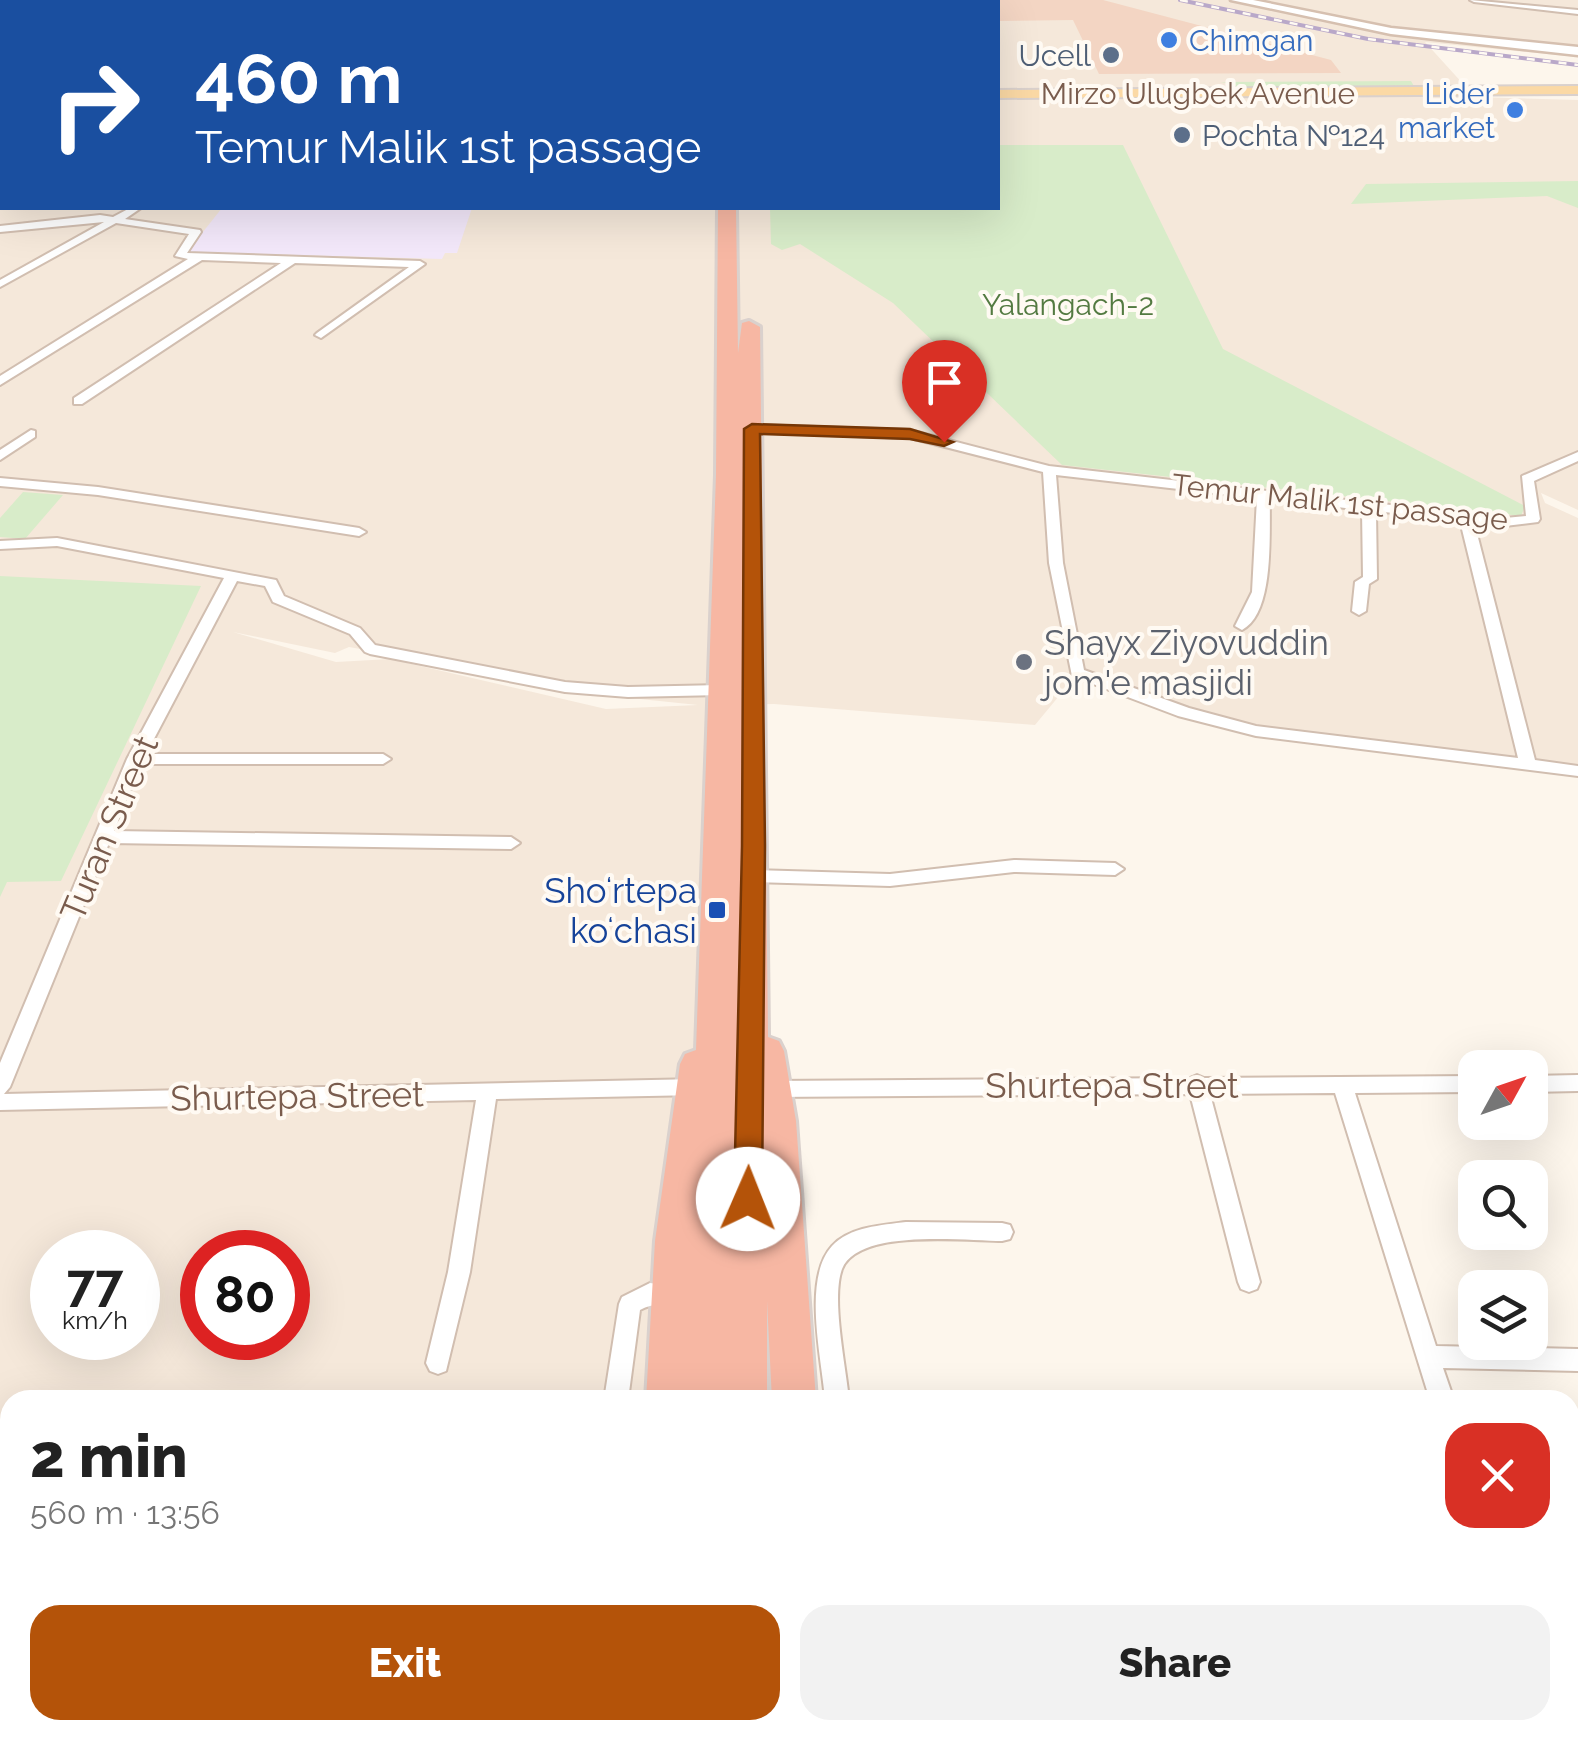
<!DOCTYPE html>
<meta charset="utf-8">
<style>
:root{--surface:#fff;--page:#f2f2f2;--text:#222;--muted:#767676;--accent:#b45309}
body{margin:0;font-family:Raleway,sans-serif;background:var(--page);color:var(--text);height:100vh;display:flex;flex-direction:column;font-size:38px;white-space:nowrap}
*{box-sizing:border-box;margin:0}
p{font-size:32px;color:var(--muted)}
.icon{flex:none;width:55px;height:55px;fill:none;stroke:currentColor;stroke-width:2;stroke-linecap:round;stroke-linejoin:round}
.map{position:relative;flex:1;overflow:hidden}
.sheet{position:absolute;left:0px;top:1390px;width:1580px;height:350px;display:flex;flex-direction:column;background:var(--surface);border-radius:30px 30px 0 0;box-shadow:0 10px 40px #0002}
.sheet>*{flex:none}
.top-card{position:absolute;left:0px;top:0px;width:1000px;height:210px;box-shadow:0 10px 40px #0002;background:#1a4fa0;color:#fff;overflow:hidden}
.needle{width:65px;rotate:50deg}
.buttons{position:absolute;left:1458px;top:1050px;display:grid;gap:20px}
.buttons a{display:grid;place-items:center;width:90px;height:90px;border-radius:20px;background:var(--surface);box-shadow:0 10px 40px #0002;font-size:50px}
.speed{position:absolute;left:30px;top:1230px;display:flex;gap:20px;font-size:50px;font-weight:700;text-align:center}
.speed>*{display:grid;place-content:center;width:130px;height:130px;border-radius:50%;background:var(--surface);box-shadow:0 10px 40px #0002;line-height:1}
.speed small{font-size:25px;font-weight:400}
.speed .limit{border:15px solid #d22;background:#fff;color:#111}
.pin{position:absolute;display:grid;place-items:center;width:85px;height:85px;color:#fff;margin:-102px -42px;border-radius:50% 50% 50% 0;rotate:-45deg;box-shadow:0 0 10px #0007}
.pin .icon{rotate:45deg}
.me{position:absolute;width:110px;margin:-55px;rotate:1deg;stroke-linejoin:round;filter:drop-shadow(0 0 8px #0008)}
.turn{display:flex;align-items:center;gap:35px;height:210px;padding:0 30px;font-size:45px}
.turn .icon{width:130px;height:130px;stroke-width:2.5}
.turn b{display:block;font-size:70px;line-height:85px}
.round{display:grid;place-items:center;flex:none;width:105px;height:105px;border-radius:30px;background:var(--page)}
.head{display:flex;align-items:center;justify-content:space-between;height:170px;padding:0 30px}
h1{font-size:60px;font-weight:800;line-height:75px}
.cta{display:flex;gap:20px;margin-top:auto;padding:20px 30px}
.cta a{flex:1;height:115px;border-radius:30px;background:var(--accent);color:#fff;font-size:40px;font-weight:800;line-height:115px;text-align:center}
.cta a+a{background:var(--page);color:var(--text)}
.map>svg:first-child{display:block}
</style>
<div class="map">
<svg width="1578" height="1740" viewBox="0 0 1578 1740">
<rect width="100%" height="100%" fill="#fdf6ec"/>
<path fill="#f5e8da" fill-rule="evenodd" d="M0,0h739l-737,2 -2,98z
M753,0h825v57l-153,-15 50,55 103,3v410l-37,-17 4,10 33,15v253l-322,-40 -178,-58 -43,52 -261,-21 -52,1 -17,695h-695v330h686l-1,10h-695v-1636l2,104h996v-206zM233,632l102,21 14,-6 291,52 58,6 -92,4 -216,-50 -54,3zM52,1252h86v86h-86zM202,1252h86v86h-86z"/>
<path fill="#f3e8fa" d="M222,208h250l-15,45h-12l-3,6 -255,-7z"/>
<path fill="#d8ecc9" d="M1411,81l4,7 -188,1 9,-5 -16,-2z
M998,145h125l100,204 302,157 -4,10 -459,-51 -169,-162 -93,-59 -18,6 -11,-6 -1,-36h228z
M1578,181v27l-31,-12 -196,8 15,-20z
M23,492l40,3 -38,44 -25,-2v-19z
M0,576l201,10 -140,295 -54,1 -7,15z"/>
<path fill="#f3d5c3" d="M998,0h105l228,60 10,13 -242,1 -26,-54 -75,1z"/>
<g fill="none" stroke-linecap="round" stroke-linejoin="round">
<g stroke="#d1beb0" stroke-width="4">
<path id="street" d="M1470,0l108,10v4l-104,-12z
M130,208h11l-16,11 75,11 1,2 -14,21 233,8 5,3 -104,74 -6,-3 2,-2 92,-66 -114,-4 -213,141h-8v-6l207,-135 -79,-3 -202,125v-9l188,-117 -13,-3 14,-22 -73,-11 -116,64v-7l104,-58 -104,10v-6l100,-11 13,2z
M752,425l158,5 139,36 456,52 21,-2 -4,-40 56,-24v9l-44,20 6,38 -2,3 -33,4 -31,-4 61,238 43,6v10l-322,-40 -78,-20 -106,-40 -23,-113 -6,-91 -133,-34 -162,-6 -2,-3zM1056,475l201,23 -5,94 -17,34 7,4c33,-17 27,-97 28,-131l92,11 1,67 -8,5 -3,29 7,4 7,-4 3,-27 8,-5 -1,-68 84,10 58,237 -262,-32 -67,-18 -105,-38 -21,-107z
M31,430l4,1v6l-35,23v-10z
M0,478l98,9 261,41 7,4 -7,4 -261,-41 -98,-9z
M57,538l219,42 8,16 76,32 15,17 190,37 63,5 94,-2 8,5 -8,5 -94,2 -63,-5 -195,-38 -5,-2 -15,-18 -77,-32 -8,-16 -28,-5 -91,173h237l8,5 -8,5h-242l-27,67 397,6 9,6 -9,6 -402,-6 -99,244 -6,7 695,-15 7,2 3,6 -3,6 -7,2 -203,4 -26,173 -24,99 -8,3 -8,-3 -4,-8 22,-91 28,-172 -476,10v-47l127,-304 97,-181 -167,-32 -57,3v-8z
M1014,860l101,3 9,6 -9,6 -101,-3 -124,14 -137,-4 -9,-6 9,-6 137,4z
M1197,1075l7,3 271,-2v16l-120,1 81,253 142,3v22l-135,-3 11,32h-24l-95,-307 -125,1 50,188 -3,7 -8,3 -8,-3 -3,-7 -48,-188 -420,3 -7,-2 -3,-6 3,-6 7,-2 420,-3z
M1578,1075v16l-48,1v-16z
M906,1222l96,1 8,2 3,7 -3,7 -8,2c-36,0 -144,-13 -160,28 -11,30 4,98 7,131h-24c-3,-41 -23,-121 7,-154 17,-19 50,-21 74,-24z
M650,1283l29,4 3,7 -3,7c-14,5 -25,1 -39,9l-12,90h-24l15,-96 3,-7z
M1538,1730h28l4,10h-28z"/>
</g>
<g stroke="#d6c0b0" stroke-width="5">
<path id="secondary" d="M1231,0h22l138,28 187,19v8l-187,-21z"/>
</g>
<g stroke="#dad1cd" stroke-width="4">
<path id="primary" d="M1578,86v8l-580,4v-8z
M0,96h2v8h-2z"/>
</g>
<g stroke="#dad1cd" stroke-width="6">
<path id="highway" d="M718,208h18l2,145 4,-30 7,-2 11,6 8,710 11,4 5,10 12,70 20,279h-44l-5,-99v99h-121l9,-159 25,-177 5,-10 11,-4 20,-575z
M630,1730h136l-1,10h-136z
M781,1730h50v10h-50z"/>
</g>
<use href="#street" fill="#fff" fill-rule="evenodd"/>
<use href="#secondary" fill="#fff" fill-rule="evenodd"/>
<use href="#primary" fill="#fbd9a5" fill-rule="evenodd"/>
<use href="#highway" fill="#f7b7a3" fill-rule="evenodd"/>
<g stroke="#b9a8c9" stroke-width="4">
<path id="rail" d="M1180,0l188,39 210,26"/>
</g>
<use href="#rail" stroke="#fffaf3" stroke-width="2.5" stroke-dasharray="8" stroke-linecap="butt"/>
</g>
<path fill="#b45309" stroke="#753606" stroke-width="2.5" d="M752,424l158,5 43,13 -9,4 -34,-7 -150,-5 5,412 -3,353 -4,8h-20l-4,-8 8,-353 2,-417z"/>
<g fill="#3f7fe0" stroke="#fffaf3" stroke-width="4">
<circle cx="1169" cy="40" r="10"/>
<circle cx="1515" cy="110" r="10"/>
</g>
<g fill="#5c6f8a" stroke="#fffaf3" stroke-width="4">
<circle cx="1111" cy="55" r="10"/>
<circle cx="1182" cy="135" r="10"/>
</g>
<circle fill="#6b7280" stroke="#fffaf3" stroke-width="4" cx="1024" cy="662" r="10"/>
<rect fill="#1a4fb4" stroke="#fffaf3" stroke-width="4" x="707" y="900" width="20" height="20" rx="5"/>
<g text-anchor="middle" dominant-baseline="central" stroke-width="8" stroke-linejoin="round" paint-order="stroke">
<g font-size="30" fill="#366cbe" stroke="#fffaf3" text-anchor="start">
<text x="1189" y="40">Chimgan</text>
<text x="1495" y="93" text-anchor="end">Lider<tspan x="1495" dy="34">market</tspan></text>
</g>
<g font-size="30" fill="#4e5e75" stroke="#fffaf3" text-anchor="end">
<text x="1091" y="55">Ucell</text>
<text x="1202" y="135" text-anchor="start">Pochta №124</text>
</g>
<g font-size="30" fill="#7a5c4d" stroke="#fffaf3">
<text x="1198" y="93">Mirzo Ulugbek Avenue</text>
<text transform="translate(1340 502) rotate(6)">Temur Malik 1st passage</text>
</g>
<g font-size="30" fill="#537a41" stroke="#fffaf3">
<text x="1068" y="304">Yalangach-2</text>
</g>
<g font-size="35" fill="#5b616d" stroke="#fffaf3" text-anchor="start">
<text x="1044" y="642">Shayx Ziyovuddin<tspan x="1044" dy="40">jom'e masjidi</tspan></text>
</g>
<g font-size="35" fill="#7a5c4d" stroke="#fffaf3">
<text transform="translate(109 828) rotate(-67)">Turan Street</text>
<text x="1112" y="1085">Shurtepa Street</text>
<text transform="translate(297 1096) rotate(-1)">Shurtepa Street</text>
</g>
<g font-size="35" fill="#164399" stroke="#fffaf3" text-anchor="end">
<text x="697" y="890">Shoʻrtepa<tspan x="697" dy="40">koʻchasi</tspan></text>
</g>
</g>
</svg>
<div class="buttons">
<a><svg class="needle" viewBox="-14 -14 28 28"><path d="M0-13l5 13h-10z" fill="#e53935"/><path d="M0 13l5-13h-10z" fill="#767676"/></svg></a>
<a><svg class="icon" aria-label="search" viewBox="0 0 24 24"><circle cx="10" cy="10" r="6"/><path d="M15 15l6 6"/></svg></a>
<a><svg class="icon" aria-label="layers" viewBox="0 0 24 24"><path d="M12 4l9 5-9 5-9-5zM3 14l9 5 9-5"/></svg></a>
</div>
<div class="speed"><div>77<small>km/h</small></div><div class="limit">80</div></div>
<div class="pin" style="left:944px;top:442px;background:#d93025"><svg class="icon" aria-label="arrive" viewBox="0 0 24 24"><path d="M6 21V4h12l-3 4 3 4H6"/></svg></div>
<svg class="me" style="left:748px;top:1199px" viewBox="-20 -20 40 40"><circle r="19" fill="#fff"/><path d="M0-13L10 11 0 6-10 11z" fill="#b45309"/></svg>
<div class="top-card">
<div class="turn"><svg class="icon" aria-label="right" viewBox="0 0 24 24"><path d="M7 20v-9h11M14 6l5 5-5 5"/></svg><div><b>460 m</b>Temur Malik 1st passage</div></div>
</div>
<section class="sheet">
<div class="head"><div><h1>2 min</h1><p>560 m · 13:56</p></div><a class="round" style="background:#d93025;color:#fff"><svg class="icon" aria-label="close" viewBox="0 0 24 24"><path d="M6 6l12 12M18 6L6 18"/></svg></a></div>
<div class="cta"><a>Exit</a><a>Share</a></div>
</section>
</div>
